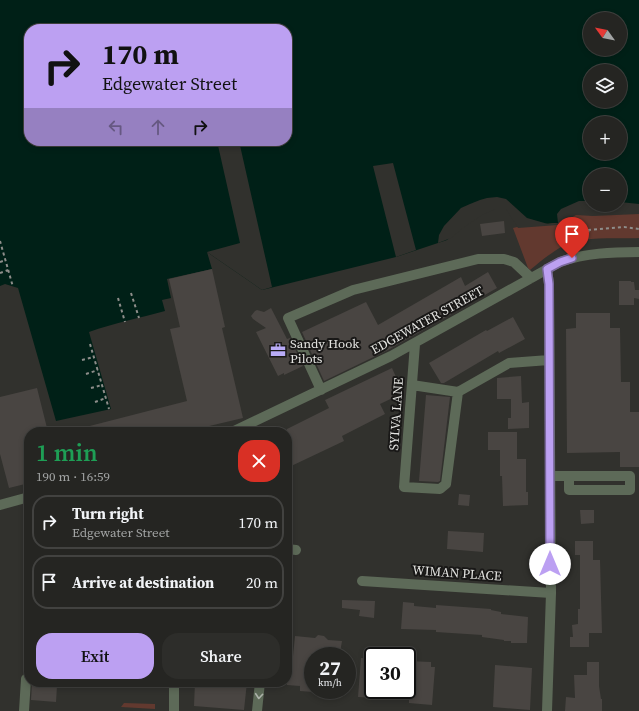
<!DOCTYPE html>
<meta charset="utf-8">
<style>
:root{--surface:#252522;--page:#2d2d2a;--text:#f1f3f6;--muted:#a3a5a5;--line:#424240;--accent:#bca0f2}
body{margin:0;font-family:"Source Serif 4",serif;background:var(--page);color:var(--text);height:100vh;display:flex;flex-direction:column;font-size:15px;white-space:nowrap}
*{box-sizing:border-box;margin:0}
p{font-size:13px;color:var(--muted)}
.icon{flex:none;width:22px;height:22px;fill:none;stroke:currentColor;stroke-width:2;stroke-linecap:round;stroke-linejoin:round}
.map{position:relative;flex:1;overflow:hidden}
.drawer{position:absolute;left:24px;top:427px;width:268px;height:260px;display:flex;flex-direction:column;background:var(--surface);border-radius:16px;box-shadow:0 2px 6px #0003,0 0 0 1px var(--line)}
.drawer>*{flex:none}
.hud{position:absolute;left:24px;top:24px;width:268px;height:122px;border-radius:16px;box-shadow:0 2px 6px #0003,0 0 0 1px var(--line);background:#bca0f2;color:#111;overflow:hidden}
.needle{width:26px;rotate:303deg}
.fabs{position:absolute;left:583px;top:12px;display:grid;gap:8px}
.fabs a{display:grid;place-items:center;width:44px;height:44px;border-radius:50%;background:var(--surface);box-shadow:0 2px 6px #0003,0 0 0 1px var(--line);font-size:20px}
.speed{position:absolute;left:304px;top:647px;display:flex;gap:8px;font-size:20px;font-weight:700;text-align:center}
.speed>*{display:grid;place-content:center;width:52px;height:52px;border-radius:50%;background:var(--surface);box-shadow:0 2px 6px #0003,0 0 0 1px var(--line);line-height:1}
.speed small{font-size:10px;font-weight:400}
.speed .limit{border:2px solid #111;border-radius:6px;background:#fff;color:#111}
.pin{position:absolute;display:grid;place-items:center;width:34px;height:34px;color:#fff;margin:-41px -17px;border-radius:50% 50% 50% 0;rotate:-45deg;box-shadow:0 0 4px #0007}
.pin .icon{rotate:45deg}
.me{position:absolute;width:44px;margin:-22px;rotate:0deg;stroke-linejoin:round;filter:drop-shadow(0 0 3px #0008)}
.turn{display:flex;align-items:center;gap:14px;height:84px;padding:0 12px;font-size:18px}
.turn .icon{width:52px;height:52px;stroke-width:2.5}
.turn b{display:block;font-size:28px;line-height:34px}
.lanes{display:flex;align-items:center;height:38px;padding:0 12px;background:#0003;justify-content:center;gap:20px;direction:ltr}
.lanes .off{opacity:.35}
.round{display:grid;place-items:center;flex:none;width:42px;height:42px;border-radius:16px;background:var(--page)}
.overview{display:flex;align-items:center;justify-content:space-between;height:68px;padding:0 12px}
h1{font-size:24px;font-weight:600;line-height:30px;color:#1e9e55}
.action{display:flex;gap:8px;margin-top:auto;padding:8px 12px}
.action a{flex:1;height:46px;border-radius:16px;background:var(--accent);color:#111;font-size:16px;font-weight:600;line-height:46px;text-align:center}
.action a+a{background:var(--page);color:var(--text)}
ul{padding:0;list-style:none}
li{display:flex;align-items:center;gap:12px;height:54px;margin:0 8px 6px;padding:0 4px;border:2px solid var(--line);border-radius:16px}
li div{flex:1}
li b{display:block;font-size:15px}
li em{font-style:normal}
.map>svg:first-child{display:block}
</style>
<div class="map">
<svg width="639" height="711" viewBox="0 0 639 711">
<rect width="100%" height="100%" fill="#31312d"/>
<path fill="#62392f" d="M639,212v26c-21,1 -55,-2 -74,7 -12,6 -24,16 -35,25l-2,-2 -15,-40 62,-15z
M124,703l31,1v5l-34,-2z"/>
<path fill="#002017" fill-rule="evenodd" d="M0,0h639v212l-64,1 -17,10 -40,3 -11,-19 -11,1 -15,5 -20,13 -14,14 -51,17 -134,33 -55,-38 5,17 -45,10 4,19 -9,2 3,11c-25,7 -51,12 -76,21l22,77 -55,12 -38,-133 -13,-4 -5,2zM590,19h30v30h-30zM29,29h258v112h-258zM590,71h30v30h-30zM590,123h30v30h-30zM590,175h30v30h-30z"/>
<path fill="#31312d" d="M217,141h22l33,146 -10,3 -55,-38 33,-9z
M393,163l23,87 -20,7 -23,-91z
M497,197l9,2 21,19 21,6 10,-1 -1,-9 4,-5 18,-8h11v4h30v-3l19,2v10l-46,2 -17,-1 -18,10 -40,3 -12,-19h-10l-14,6 -19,13 -12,10 -13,5 1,-8 5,-9 17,-18 9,-4 10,-4 7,-2z"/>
<path fill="#494542" d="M504,221l1,12 -23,3 -2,-12z
M212,269l13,58 -3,1 21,90 -59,14h-106v-3l109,-28 -17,-72 10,-2 -11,-48z
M488,272l9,16 -109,62 -64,31 -22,-49 64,-30 12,23 83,-48 4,9z
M619,281h12v1h3l1,8h4v9l-5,-1v7h-15z
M271,308l16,31 3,-1 13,28 -19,9v-2l-6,3 -22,-44 10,-4 -13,-9 -2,-3 4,-5 2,-1 7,2z
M576,313h34v15h10l1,54h9v30h9v55h-19v-15l-53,1 -1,-124 10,-1z
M513,317l12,22 -26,14 -1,-2 -54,32h-3l-12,-20 57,-33 1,1z
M392,368l11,25 -23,11 5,10 -43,22 2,5 -57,27v-39l42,-21 -4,-8z
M521,376l1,27 7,-1v26l-21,1v-11h3v-19h-14v-21z
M37,388l11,44h-19v51l-20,5 -9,-34v-57z
M426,395l24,2 -10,84 -2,1 -19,-1z
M488,432h29v27h9v33h2v13l-25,1 -1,-30h-2v-26h-12z
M459,494l11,1 -1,11 -11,-1z
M580,510h14v13l-13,1z
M448,531l36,2 -1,19 -36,-3z
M575,541h18v19h7l2,73h-13v14h-19v-10h3l-1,-12 6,-1v-15h2v-54h-5z
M342,600l33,1 -1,17 -15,-2 1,-6 -18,-2z
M403,602l11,1v3l22,2v-3l55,4v1l10,2v2l27,3 -1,26h-16v-2h-7v-1l-22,-3v-2l-46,-3v-2l-35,-1z
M318,635l6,1 4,4 14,1 -2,12 -5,-1v4h-22v36l-13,-1v-5l-13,-1v-29h6l2,-20 20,2z
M361,658l12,1v31h34v-29l24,1v5h4l-3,38 -23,-2v-3l-51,-3z
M587,662h12v24l2,13h1v12h-37l1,-14 9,1 -1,-23h13z
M495,665l37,3 -2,42 -37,-3z
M34,682l21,1 2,3 -1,16 -25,-2 1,-17z
M195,682h52l-3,28 -50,-4z"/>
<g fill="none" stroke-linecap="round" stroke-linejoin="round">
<path stroke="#8e8e8b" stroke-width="2" stroke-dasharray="3 3" stroke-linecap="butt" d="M579.5 231a4.5 4.5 0 1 1 9 0a4.5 4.5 0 1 1-9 0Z
M588,230l36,-3 15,2
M0,241l13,46
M567,244l-4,-7 11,-6 5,-1
M0,262l6,-2
M0,273l8,-3
M131,293l8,25
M118,298l7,24
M90,344l19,65
M82,360l12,-3
M86,374l12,-4
M91,388l11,-3
M95,402l11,-4"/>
<path stroke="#5d6a58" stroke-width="10" d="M412,385l46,7 -12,92 -6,5 -36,-2 11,-143
M321,390l-33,-72 65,-28 125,-31h26l10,3 17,16
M458,392l51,-29 40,-3
M232,432l159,-76 169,-94c26,-9 52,-10 79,-10
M550,476h80v14h-61v-14
M0,505l29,-8
M287,549l9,1
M362,581l189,12
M174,682v29
M24,711l2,-32 3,-1
M257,711l3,-29
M547,711l4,-118 -2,-309 -2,-15"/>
</g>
<defs><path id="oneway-chevron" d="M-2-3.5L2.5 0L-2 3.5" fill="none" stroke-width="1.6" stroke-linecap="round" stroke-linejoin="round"/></defs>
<use stroke="#adb3aa" href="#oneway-chevron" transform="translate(259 696) rotate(95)"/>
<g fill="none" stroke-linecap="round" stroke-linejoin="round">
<g stroke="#7a689d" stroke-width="10">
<path id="route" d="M550,564l-1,-280 -2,-15 13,-7 12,-4"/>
</g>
<use href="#route" stroke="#bca0f2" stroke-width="7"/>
</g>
<defs>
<g id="office-bare" transform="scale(1.2)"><path d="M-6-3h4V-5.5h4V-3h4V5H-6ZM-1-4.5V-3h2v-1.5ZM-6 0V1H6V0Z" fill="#b9abf7" stroke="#191817" stroke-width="2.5" paint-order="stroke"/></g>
</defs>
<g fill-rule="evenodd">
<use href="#office-bare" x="278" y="350"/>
</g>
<g text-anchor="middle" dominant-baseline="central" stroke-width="4" stroke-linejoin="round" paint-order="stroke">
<g font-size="13" fill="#e3e3e0" stroke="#191817">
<text transform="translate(427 320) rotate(-29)">EDGEWATER STREET</text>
<text transform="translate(396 414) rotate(-86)">SYLVA LANE</text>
<text transform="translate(457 573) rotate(4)">WIMAN PLACE</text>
</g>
<g font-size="13" fill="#e3e3e0" stroke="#191817" text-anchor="start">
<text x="290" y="343">Sandy Hook<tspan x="290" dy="15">Pilots</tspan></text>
</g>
</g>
</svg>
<div class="fabs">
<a><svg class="needle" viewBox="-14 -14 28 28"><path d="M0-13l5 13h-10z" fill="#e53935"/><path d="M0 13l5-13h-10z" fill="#a3a5a5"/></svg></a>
<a><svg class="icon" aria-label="layers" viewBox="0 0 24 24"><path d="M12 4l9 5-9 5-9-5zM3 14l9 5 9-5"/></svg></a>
<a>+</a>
<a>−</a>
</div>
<div class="speed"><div>27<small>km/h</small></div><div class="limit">30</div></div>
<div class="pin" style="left:572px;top:258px;background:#d93025"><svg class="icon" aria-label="arrive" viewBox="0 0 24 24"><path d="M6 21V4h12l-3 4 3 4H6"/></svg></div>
<svg class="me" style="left:550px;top:564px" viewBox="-20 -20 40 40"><circle r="19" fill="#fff"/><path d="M0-13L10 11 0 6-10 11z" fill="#bca0f2"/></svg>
<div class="hud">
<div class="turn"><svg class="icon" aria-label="right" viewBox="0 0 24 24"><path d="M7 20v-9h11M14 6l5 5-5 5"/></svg><div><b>170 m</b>Edgewater Street</div></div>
<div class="lanes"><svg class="icon off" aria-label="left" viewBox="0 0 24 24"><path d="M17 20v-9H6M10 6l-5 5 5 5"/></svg><svg class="icon off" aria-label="ahead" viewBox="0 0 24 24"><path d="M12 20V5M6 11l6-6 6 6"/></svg><svg class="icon" aria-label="right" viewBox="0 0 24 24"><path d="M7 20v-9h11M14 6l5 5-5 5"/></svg></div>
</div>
<section class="drawer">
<div class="overview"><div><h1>1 min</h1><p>190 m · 16:59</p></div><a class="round" style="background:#d93025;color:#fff"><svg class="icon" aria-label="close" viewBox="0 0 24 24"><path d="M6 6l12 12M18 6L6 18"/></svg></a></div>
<ul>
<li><svg class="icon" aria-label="right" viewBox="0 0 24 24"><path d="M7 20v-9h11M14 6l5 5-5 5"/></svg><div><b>Turn right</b><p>Edgewater Street</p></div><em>170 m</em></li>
<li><svg class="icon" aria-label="arrive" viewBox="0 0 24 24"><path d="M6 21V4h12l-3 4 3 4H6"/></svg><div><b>Arrive at destination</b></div><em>20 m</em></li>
</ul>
<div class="action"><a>Exit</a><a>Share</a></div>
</section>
</div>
